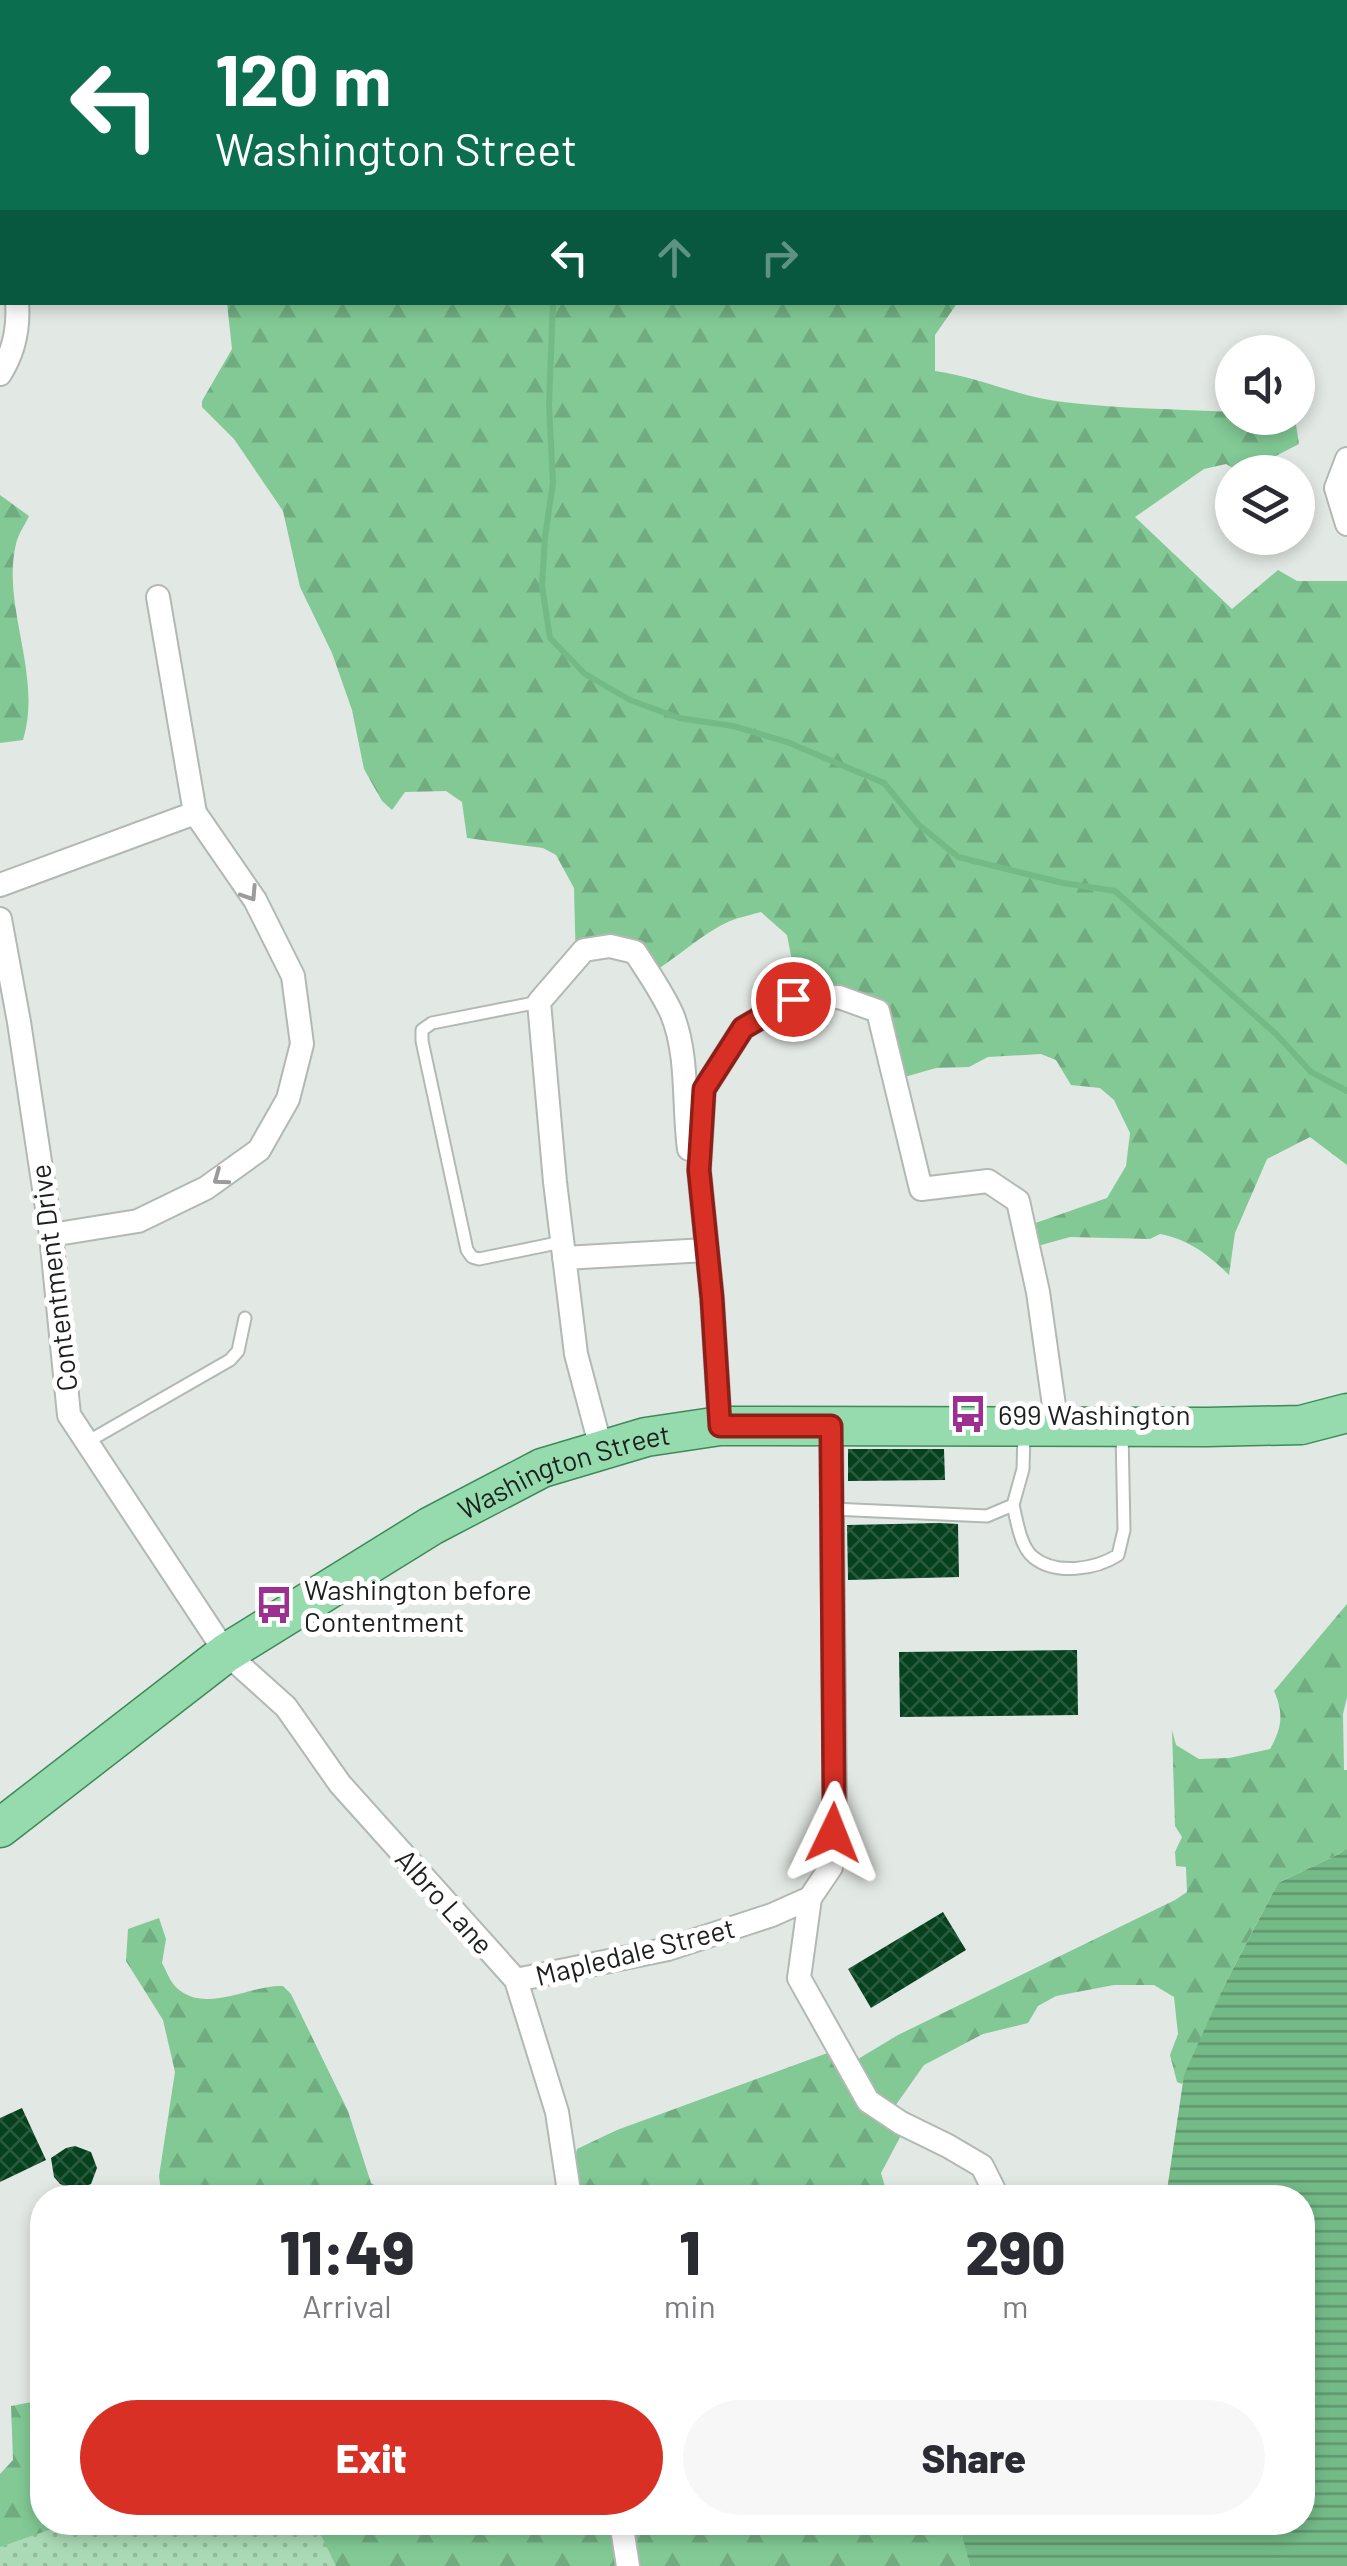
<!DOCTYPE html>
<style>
:root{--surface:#fff;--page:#f7f7f7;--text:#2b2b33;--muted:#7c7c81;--accent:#d93025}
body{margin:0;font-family:Barlow,sans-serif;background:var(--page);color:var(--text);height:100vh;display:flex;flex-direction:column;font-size:38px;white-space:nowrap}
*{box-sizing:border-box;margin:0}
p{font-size:32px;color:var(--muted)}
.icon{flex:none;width:55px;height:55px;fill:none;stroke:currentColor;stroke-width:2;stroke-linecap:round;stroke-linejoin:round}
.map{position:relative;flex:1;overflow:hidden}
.drawer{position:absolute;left:30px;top:2185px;width:1285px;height:350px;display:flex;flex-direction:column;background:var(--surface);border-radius:40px;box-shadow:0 5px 15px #0003}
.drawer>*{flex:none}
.banner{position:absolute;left:0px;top:0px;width:1348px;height:305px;box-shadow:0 5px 15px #0003;background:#0b6e4f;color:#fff;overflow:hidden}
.controls{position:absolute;left:1215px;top:335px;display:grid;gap:20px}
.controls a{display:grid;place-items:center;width:100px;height:100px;border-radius:50%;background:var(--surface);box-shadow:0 5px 15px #0003;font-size:50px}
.pin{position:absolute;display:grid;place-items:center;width:85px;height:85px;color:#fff;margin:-42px;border:5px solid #fff;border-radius:50%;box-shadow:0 2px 10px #0007}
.me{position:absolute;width:110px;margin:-55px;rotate:2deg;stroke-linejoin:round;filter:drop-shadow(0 0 8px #0008)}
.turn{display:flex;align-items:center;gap:35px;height:210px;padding:0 50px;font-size:45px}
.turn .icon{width:130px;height:130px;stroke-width:2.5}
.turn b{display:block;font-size:70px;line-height:85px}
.lanes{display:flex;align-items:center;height:95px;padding:0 50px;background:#0003;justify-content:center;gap:50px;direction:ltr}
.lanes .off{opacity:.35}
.eta{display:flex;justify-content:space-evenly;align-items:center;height:170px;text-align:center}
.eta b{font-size:60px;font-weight:800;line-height:70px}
.action{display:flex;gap:20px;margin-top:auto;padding:20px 50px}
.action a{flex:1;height:115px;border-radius:60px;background:var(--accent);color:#fff;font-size:40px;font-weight:800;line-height:115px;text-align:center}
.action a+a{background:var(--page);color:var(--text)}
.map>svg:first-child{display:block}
</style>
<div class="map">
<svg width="1347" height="2566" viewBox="0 0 1347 2566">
<defs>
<pattern id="forest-firs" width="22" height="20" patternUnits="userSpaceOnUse" patternTransform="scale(2.5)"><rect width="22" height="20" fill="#82c995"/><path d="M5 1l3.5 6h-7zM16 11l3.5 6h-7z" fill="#70ac80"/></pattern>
<pattern id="park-dots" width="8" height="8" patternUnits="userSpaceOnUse" patternTransform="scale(2.5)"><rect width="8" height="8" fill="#abdbb6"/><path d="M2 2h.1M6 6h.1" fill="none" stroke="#93bc9c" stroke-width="1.8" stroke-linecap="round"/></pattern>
<pattern id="water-rules" width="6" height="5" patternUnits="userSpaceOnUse" patternTransform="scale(2.5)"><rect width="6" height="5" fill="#74ba87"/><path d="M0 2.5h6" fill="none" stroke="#5f976e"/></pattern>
<pattern id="building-cross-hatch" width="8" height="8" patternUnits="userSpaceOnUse" patternTransform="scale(2.5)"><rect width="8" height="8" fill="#06411e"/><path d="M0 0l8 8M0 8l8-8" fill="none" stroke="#2a5a3e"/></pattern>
</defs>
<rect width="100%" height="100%" fill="#e2e8e3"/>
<path fill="url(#forest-firs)" d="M16,0h799l-2,2h-797z
M958,302l-23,33v36c44,6 84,26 128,31 56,7 113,7 169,10v6h63l4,26 -2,1 -52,27h-5l-14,-8 -22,5 -69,48 97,92 46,-39 19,11h50v584l-37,-28 -43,22 -32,74 -6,42c-20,-20 -41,-36 -69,-41l-10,5 -80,-2 -36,10 -7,-21 80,-28 19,-32 4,-33 -16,-33 -14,-12 -29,-3 -15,-25 -15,-6 -53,3 -19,10 -33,1 -35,10 -24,-69 -78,-12 -12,-62 -26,-23c-10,3 -21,5 -31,9 -29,13 -53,37 -80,53l-18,-17 -35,-3 -21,14 -2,-80 -18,-33 -13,-7 -76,-10 -5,-36 -16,-11 -41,1 -13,18 -10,-9 -18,-32 -12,-59 -20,-57 -32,-66 -17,-76 -49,-72 -32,-32v-6l30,-52 -5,-46z
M0,495l29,21c-4,9 -11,18 -13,28 -15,62 27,131 7,196l-23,3z
M1347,1604v93l-4,17 1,56h3v78l-8,6 -61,29 -54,103 -42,98 -5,-2 -7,-27 8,-21 -4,-37 -20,-12h-40l-58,11 -18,10 -10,17 -45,11 -59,31 -31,44 13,17 -25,47 7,24 -317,1 -2,-15 8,-34 40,-19 216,-79 20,11 45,-27 277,-135 12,-8 -1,-25 -10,-1 -1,-14 7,-15 -7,-11 -3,-96 4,15 23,14 30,-1 41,-9c12,-21 14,-36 4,-58z
M159,1918l7,21 -4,24c4,7 7,16 12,22 29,32 76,-1 109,1l8,8 57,117 23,72 20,14h-229l-3,-21 16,-104 -12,-52 -37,-59 2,-32z
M42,2400v122h917l2,2 9,42h-970v-92l13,-14 -2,-54z"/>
<path fill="url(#park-dots)" d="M69,2523h246l21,43h-336v-19z"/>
<path fill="url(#water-rules)" d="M1347,1848v718h-377l-11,-43 343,-1v-324l-136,-1 18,-122 40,-89 54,-103 61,-29z"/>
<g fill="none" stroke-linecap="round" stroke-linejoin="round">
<path stroke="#74ba87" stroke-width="6" d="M328,2v-2
M553,302l-4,103 4,78 -8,54 -3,49 8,52 35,36 45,26 49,18 54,8 54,16 97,41 34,41 40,33 105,26 52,8 161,143 35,38 36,19"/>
</g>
<path fill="url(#building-cross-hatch)" d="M848,1449h96l1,31 -97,1z
M939,1523l19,1 1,53 -111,3 -1,-55z
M1077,1650l1,65 -178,2 -1,-65z
M943,1912l23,38 -95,58 -23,-39z
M22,2108l24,52 -46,22v-64z
M75,2146l16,6 6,16 -6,16 -16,6 -15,-6 -6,-7 -3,-19 15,-10z"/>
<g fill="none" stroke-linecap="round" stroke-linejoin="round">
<g stroke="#b2b8b3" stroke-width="15">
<path id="lane" d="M539,1002l-107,21 -10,7v11l45,209 5,7 7,2 83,-17
M87,1442l143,-82 8,-9 7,-33
M1013,1505c4,16 7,41 20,52 23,19 63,12 85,-2l6,-25 -2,-98
M832,1509l155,7 26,-11 10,-36 1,-35"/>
</g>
<g stroke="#b2b8b3" stroke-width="26">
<path id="street" d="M0,374c14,-22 19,-46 17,-72
M1347,459l-11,29 11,36
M0,885l195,-72
M0,919l19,103 32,213 18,180 157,238 60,54 54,77 176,196 41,132 13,86
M51,1235l87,-14 68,-33 53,-38 29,-51 14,-55 -9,-68 -38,-76 -60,-87 -37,-216
M564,1258l142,-8
M720,1426l-8,-128 -13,-128 5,-81 39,-61 50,-29 46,-2 39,14 43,178 67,-8 30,20 20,91 19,135
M602,1452l-26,-98 -21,-172 -16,-180 45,-52 26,-4 25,6c13,20 27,40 37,62 17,42 11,92 17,135
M810,1898l-11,80 69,123 33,22 47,23 34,20 16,32
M516,1980l152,-31 104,-34 38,-17 21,-31 4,-69 -4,-372
M621,2522l7,44"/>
</g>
<g stroke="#3e8a58" stroke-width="41">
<g id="primary">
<path id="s1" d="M0,1828l226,-175 205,-127 111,-58 104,-31 74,-11 487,1 94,-2 46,-12"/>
</g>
</g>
<use href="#lane" stroke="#fff" stroke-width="11"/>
<use href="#street" stroke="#fff" stroke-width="22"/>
<use href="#primary" stroke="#95dbad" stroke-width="38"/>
</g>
<defs><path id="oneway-chevron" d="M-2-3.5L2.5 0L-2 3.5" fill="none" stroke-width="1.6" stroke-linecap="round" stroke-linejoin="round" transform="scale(2.5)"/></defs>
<g stroke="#9a9b9a">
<use href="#oneway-chevron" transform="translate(250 894) rotate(57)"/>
<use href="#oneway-chevron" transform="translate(220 1178) rotate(144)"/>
</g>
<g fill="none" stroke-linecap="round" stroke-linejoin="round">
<g stroke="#8d1f18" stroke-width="25">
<path id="route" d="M793,999l-50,29 -39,61 -5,81 13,128 8,128h111l3,372 -1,35"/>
</g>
<use href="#route" stroke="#d93025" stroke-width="18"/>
</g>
<defs>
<g id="bus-bare" transform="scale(3)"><path d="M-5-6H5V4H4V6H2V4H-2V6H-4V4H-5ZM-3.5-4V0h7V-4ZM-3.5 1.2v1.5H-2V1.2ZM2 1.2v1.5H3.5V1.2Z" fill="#9b3091" stroke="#fff" stroke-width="2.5" paint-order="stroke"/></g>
</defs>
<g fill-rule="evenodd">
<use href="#bus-bare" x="968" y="1414"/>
<use href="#bus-bare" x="274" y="1605"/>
</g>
<g text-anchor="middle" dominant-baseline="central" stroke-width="10" stroke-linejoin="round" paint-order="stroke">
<g font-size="28" fill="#1e201f" stroke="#fff">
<text transform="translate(53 1278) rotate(-97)">Contentment Drive</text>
<text stroke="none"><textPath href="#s1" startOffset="672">Washington Street</textPath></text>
<text transform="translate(445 1901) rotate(48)">Albro Lane</text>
<text transform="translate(635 1951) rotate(-14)">Mapledale Street</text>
</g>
<g font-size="28" fill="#1e201f" stroke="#fff" text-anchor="start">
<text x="998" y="1414">699 Washington</text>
<text x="304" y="1589">Washington before<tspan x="304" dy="32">Contentment</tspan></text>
</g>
</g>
</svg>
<div class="controls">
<a><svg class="icon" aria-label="sound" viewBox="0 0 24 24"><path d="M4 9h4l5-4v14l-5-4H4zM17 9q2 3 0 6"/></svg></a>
<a><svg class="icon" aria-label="layers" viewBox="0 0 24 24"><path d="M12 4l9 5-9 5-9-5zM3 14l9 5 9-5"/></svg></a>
</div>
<div class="pin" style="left:793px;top:999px;background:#d93025"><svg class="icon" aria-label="arrive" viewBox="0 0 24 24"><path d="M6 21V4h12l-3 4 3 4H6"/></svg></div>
<svg class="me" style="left:833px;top:1833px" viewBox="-20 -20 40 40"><path d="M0-17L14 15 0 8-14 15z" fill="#d93025" stroke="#fff" stroke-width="4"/></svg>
<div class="banner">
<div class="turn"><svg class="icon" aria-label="left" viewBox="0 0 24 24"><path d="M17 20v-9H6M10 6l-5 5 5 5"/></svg><div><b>120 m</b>Washington Street</div></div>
<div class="lanes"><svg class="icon" aria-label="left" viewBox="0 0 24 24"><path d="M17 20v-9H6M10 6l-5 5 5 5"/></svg><svg class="icon off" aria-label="ahead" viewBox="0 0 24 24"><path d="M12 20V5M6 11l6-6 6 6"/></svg><svg class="icon off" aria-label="right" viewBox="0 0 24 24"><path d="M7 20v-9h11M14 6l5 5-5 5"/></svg></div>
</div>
<section class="drawer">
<div class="eta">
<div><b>11:49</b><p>Arrival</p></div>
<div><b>1</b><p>min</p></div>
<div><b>290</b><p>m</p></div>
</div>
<div class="action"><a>Exit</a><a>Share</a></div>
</section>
</div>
